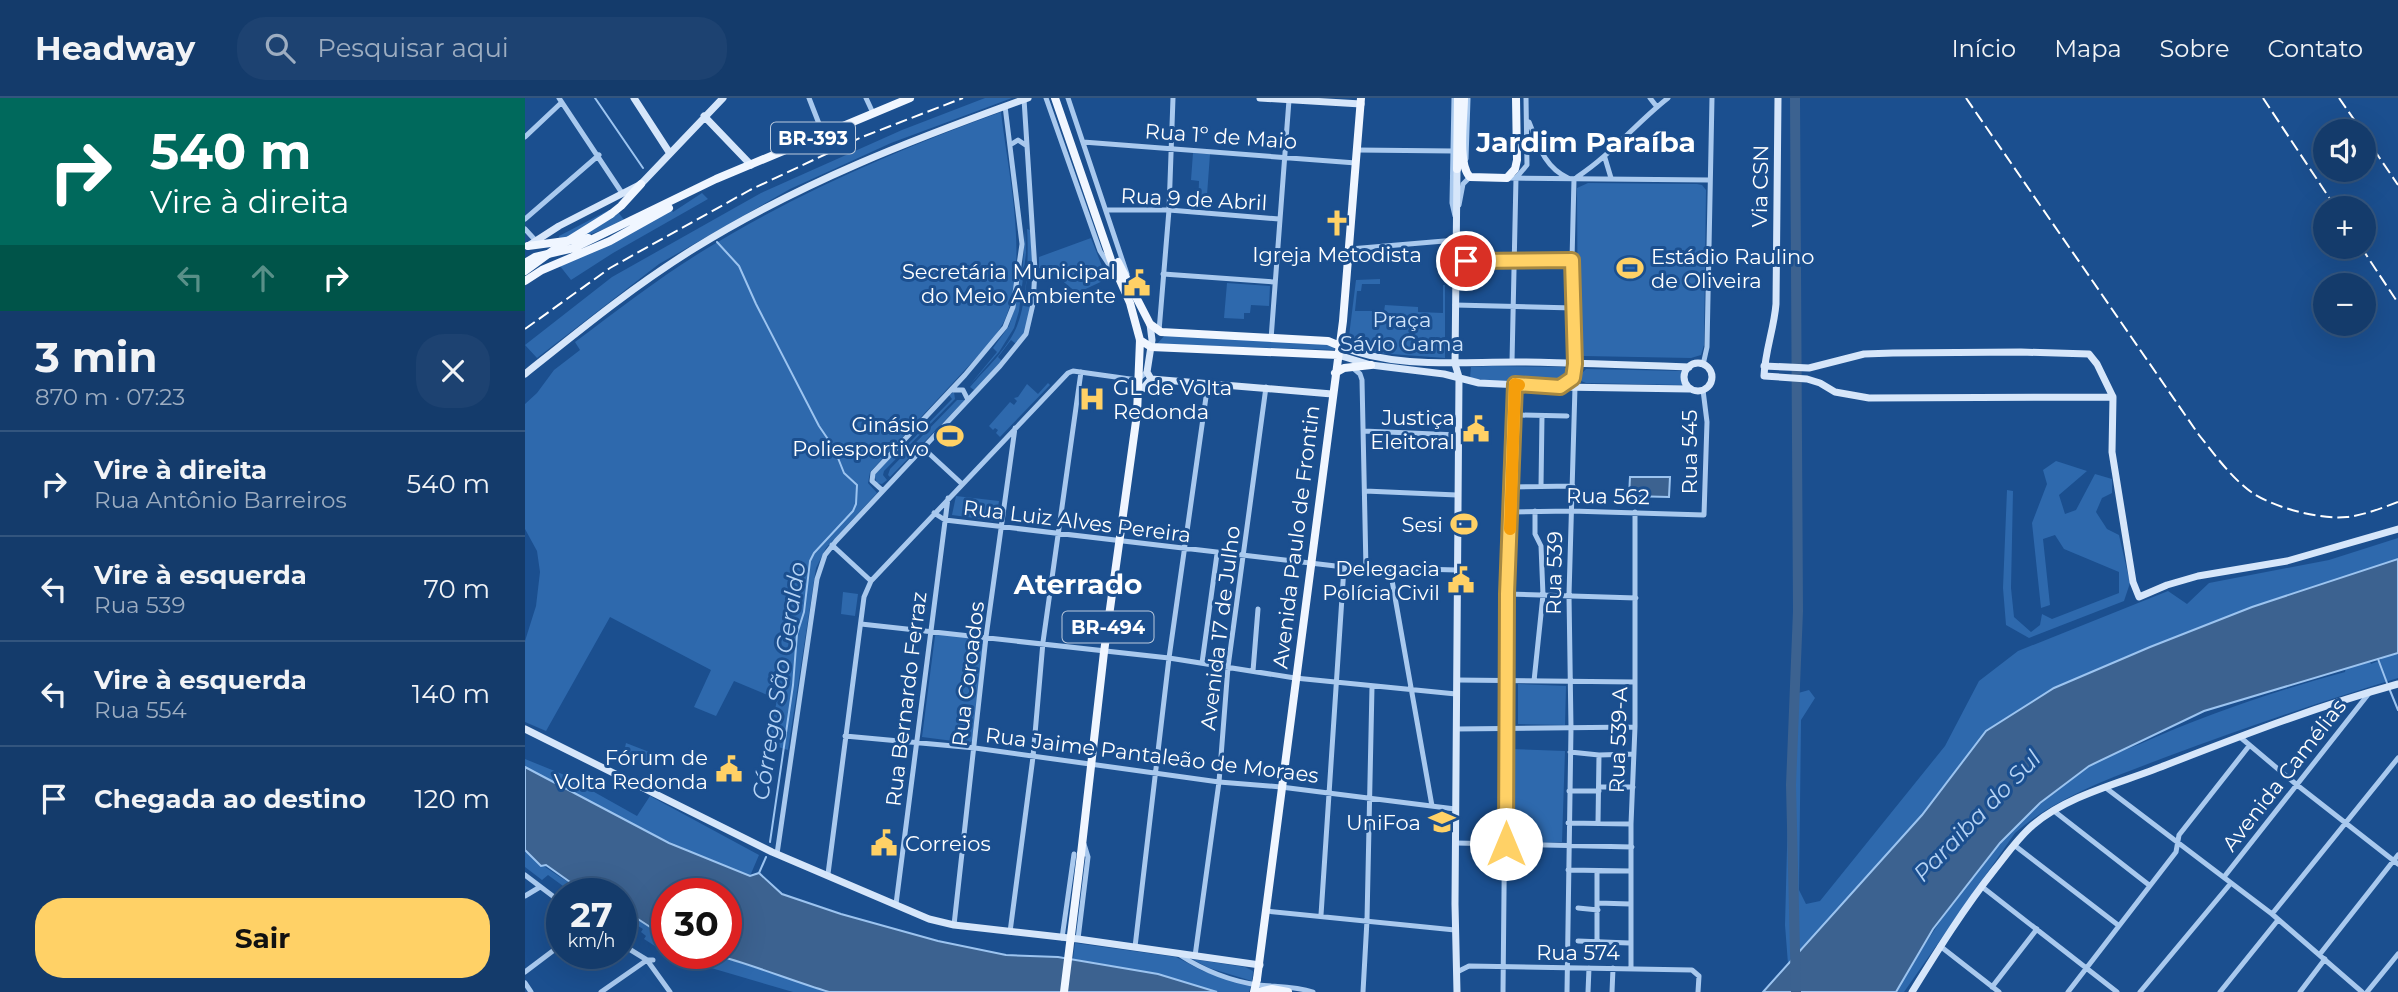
<!DOCTYPE html>
<html lang="pt">
<meta charset="utf-8">
<style>
:root{--surface:#143b6b;--page:#1d4271;--text:#f1f3f6;--muted:#9dadc1;--line:#33557e;--accent:#ffd166}
body{margin:0;font-family:Montserrat,sans-serif;background:var(--page);color:var(--text);height:100vh;display:flex;flex-direction:column;font-size:26px;white-space:nowrap}
*{box-sizing:border-box;margin:0}
p{font-size:23px;color:var(--muted)}
.icon{flex:none;width:38px;height:38px;fill:none;stroke:currentColor;stroke-width:2;stroke-linecap:round;stroke-linejoin:round}
.map{position:relative;flex:1;overflow:hidden}
.drawer{display:flex;flex-direction:column;background:var(--surface);width:525px}
.drawer>*{flex:none}
.hud{background:#00695c;color:#fff;overflow:hidden}
.buttons{position:absolute;left:1788px;top:21px;display:grid;gap:14px}
.buttons a{display:grid;place-items:center;width:63px;height:63px;border-radius:50%;background:var(--surface);box-shadow:0 7px 28px #0002,0 0 0 2px var(--line);font-size:35px}
.speed{position:absolute;left:21px;top:780px;display:flex;gap:14px;font-size:35px;font-weight:700;text-align:center}
.speed>*{display:grid;place-content:center;width:91px;height:91px;border-radius:50%;background:var(--surface);box-shadow:0 7px 28px #0002,0 0 0 2px var(--line);line-height:1}
.speed small{font-size:18px;font-weight:400}
.speed .limit{border:10px solid #d22;background:#fff;color:#111}
.pin{position:absolute;display:grid;place-items:center;width:60px;height:60px;color:#fff;margin:-30px;border:4px solid #fff;border-radius:50%;box-shadow:0 2px 7px #0007}
.me{position:absolute;width:77px;margin:-38px;rotate:0deg;stroke-linejoin:round;filter:drop-shadow(0 0 5px #0008)}
.turn{display:flex;align-items:center;gap:24px;height:147px;padding:0 35px;font-size:32px}
.turn .icon{width:91px;height:91px;stroke-width:2.5}
.turn b{display:block;font-size:49px;line-height:60px}
.lanes{display:flex;align-items:center;height:66px;padding:0 35px;background:#0003;justify-content:center;gap:35px;direction:ltr}
.lanes .off{opacity:.35}
.round{display:grid;place-items:center;flex:none;width:74px;height:74px;border-radius:28px;background:var(--page)}
.overview{display:flex;align-items:center;justify-content:space-between;height:119px;padding:0 35px}
h1{font-size:42px;font-weight:700;line-height:52px}
.action{display:flex;gap:14px;margin-top:auto;padding:14px 35px}
.action a{flex:1;height:80px;border-radius:28px;background:var(--accent);color:#111;font-size:28px;font-weight:700;line-height:80px;text-align:center}
ul{padding:0;list-style:none}
li{display:flex;align-items:center;gap:21px;height:105px;padding:0 35px;border-top:2px solid var(--line)}
li div{flex:1}
li b{display:block;font-size:26px}
li em{font-style:normal}
header{display:flex;align-items:center;gap:42px;box-sizing:border-box;height:98px;padding:0 35px;background:var(--surface);border-bottom:2px solid var(--line)}
header strong{font-size:33px}
nav{display:flex;gap:38px;margin-inline-start:auto;font-size:24px}
.search{width:490px;height:63px;background:var(--page);display:flex;align-items:center;gap:18px;box-sizing:border-box;padding:0 24px;border-radius:28px;color:var(--muted);font-size:26px}
main{display:flex;flex:1;min-height:0}
.map>svg:first-child{display:block}
</style>
<header>
<strong>Headway</strong>
<div class="search"><svg class="icon" aria-label="search" viewBox="0 0 24 24"><circle cx="10" cy="10" r="6"/><path d="M15 15l6 6"/></svg>Pesquisar aqui</div>
<nav><a>Início</a><a>Mapa</a><a>Sobre</a><a>Contato</a></nav>
</header>
<main>
<section class="drawer">
<div class="hud">
<div class="turn"><svg class="icon" aria-label="right" viewBox="0 0 24 24"><path d="M7 20v-9h11M14 6l5 5-5 5"/></svg><div><b>540 m</b>Vire à direita</div></div>
<div class="lanes"><svg class="icon off" aria-label="left" viewBox="0 0 24 24"><path d="M17 20v-9H6M10 6l-5 5 5 5"/></svg><svg class="icon off" aria-label="ahead" viewBox="0 0 24 24"><path d="M12 20V5M6 11l6-6 6 6"/></svg><svg class="icon" aria-label="right" viewBox="0 0 24 24"><path d="M7 20v-9h11M14 6l5 5-5 5"/></svg></div>
</div>
<div class="overview"><div><h1>3 min</h1><p>870 m · 07:23</p></div><a class="round"><svg class="icon" aria-label="close" viewBox="0 0 24 24"><path d="M6 6l12 12M18 6L6 18"/></svg></a></div>
<ul>
<li><svg class="icon" aria-label="right" viewBox="0 0 24 24"><path d="M7 20v-9h11M14 6l5 5-5 5"/></svg><div><b>Vire à direita</b><p>Rua Antônio Barreiros</p></div><em>540 m</em></li>
<li><svg class="icon" aria-label="left" viewBox="0 0 24 24"><path d="M17 20v-9H6M10 6l-5 5 5 5"/></svg><div><b>Vire à esquerda</b><p>Rua 539</p></div><em>70 m</em></li>
<li><svg class="icon" aria-label="left" viewBox="0 0 24 24"><path d="M17 20v-9H6M10 6l-5 5 5 5"/></svg><div><b>Vire à esquerda</b><p>Rua 554</p></div><em>140 m</em></li>
<li><svg class="icon" aria-label="arrive" viewBox="0 0 24 24"><path d="M6 21V4h12l-3 4 3 4H6"/></svg><div><b>Chegada ao destino</b></div><em>120 m</em></li>
</ul>
<div class="action"><a>Sair</a></div>
</section>
<div class="map">
<svg width="1873" height="894" viewBox="0 0 1873 894">
<rect width="100%" height="100%" fill="#1b4f8f"/>
<path fill="#2e69ad" d="M460,0h27l-121,45 -101,46 -131,75 -122,94 -12,-13 87,-68 149,-84 141,-63z
M476,14c7,61 28,147 5,205 -4,10 -11,19 -17,27l-119,128 -2,11 9,10 -51,55 -10,20 -28,182 -19,-6 8,-45 -43,-18 -18,35 -22,-9 17,-37 -101,-53 -64,114 -21,-9v-81l11,-35 4,-34 -3,-21 -12,-22v-125l12,-11 17,-23 26,-20 -5,-8c43,-32 85,-65 131,-93 93,-57 193,-100 295,-137z
M668,55l17,1 -4,55 -8,-1 1,-27 -8,-1z
M1063,85l109,1 5,1 4,5 -2,155 -3,10 -10,3 -108,-2 -5,-3 -1,-165z
M177,95l6,6 -95,54 -42,27 -11,-14 111,-57 2,3z
M84,112l9,2 7,9 -39,15 -26,4 -1,-4z
M500,131l1,24 -7,58 -5,17 -15,24 -30,34 28,-34 -4,-4 16,-22 5,-16 9,-45z
M502,131l3,1 3,36h-5l-4,40 6,1 -5,25 -9,12 -5,-4 -13,17 4,4 -28,29 -4,-3c16,-19 37,-37 47,-61 10,-24 12,-71 10,-97z
M566,140l16,41 -30,14 -24,-20 -14,-5v-11z
M855,181v5h-18l-1,7h-4l-2,20h29l1,-6 33,2v5l25,1v-28h2v73l-68,-5 -29,-9 8,-64z
M702,185l43,3 -1,20 -18,-1 -1,8h-6v6l-20,-1z
M640,237l167,9 3,6 -178,-6z
M967,268l72,1 4,3 2,5 -4,6 -6,2 -72,-2 -18,-3 1,-11z
M1061,271l96,2v14l-96,-2 -5,-2 -2,-5z
M523,285l2,2 -50,52 -4,-4 2,-3 -3,-2 -2,2 -4,-4 21,-24 4,3 3,-4 -3,-3 4,-1 9,-13 11,10z
M429,294l1,7 -71,72 -1,4 4,5 -5,4 -5,-1 -3,-8 30,-33 4,2 44,-45 -3,-4z
M432,302h8l-75,77 -2,-2 2,-6z
M1531,363l31,10 -28,24 6,19 11,-4 19,-36 17,5v14l-10,5 -6,14 11,17 12,6 11,48 -6,18 -95,37 -23,-13 -3,-37 4,-98 6,1 -2,97 3,29 17,15 9,-7 2,-11 10,5 67,-26v-21l-55,-23 -9,-14 -12,4 7,66 -9,3 -9,-85 15,-39 -4,-14z
M431,398l43,5 -3,20 -44,-6z
M1873,440v21l-146,48 -102,40 -96,41 -68,43 -64,84 -134,149 -3,-39 6,-230 18,-5 6,8 -14,22 -2,170 7,14 14,-3 125,-155 34,-65 39,-30 150,-60 19,13 22,-21 120,-23z
M318,494l15,2 -3,22 -14,-2z
M412,535l46,5 1,3 -12,100 -3,2 -47,-6 13,-101z
M1854,550l19,4v26c-78,24 -155,50 -232,79 -52,20 -109,39 -151,76l-111,159h-8c50,-85 107,-168 191,-224 16,-11 36,-17 53,-24 67,-30 135,-53 205,-72l3,-17 15,-6 8,15 10,-4z
M993,586l48,2 -1,39 -47,-1z
M101,645l31,12 -6,12 -27,-15z
M985,651l55,2 -3,91 -52,1z
M0,661l37,15 75,42 13,-20 109,59 -9,21c-79,-30 -151,-69 -225,-109z
M0,752c12,14 44,32 62,44h-13l-26,-19 -6,5 -17,-13z
M96,810l46,30v16h46l116,38h-36l-126,-37 -3,2 -6,-9 -14,-9 2,-3 -5,-4 2,-3 -18,-11 -4,3z
M550,845l101,14 27,14 48,15 -2,6h-32l-59,-18 -85,-15z
M667,861l53,8 8,4 -1,10 -43,-13z"/>
<path fill="#3c6290" stroke="#9cc4f0" stroke-width="2" d="M1105,379h40l-1,20 -40,-1z
M1873,461v94l-194,58 -115,55 -49,37 -40,40 -67,86 -37,63h-133l159,-177 64,-84 68,-43 96,-41 102,-40z
M0,669l144,76 81,33 9,-3 23,21 59,20 97,27 68,14 52,2 100,17 59,18h-388c-39,-12 -76,-27 -116,-38h13v-60h-59v44l-46,-30v-14h-34l-41,-29 -5,1 -16,-16z"/>
<g fill="none" stroke-linecap="round" stroke-linejoin="round">
<path stroke="#9cc4f0" stroke-width="2" d="M70,0l48,70
M192,144l22,24 17,38 63,122 15,22 10,25 13,12 -1,19 -3,7 -39,42 -4,8 -6,51 -7,22 -4,51 -23,157
M1853,561l9,24
M1864,590l9,22
M234,775l7,-16"/>
<path stroke="#3c6290" stroke-width="10" d="M1270,0l3,513 -7,174 5,207"/>
<path stroke="#a9c9ee" stroke-width="5" d="M34,0l63,95
M284,0l14,36
M341,0l7,15
M521,0l54,153 13,20
M543,0l59,176
M929,0l-2,105 3,13
M1125,0l7,9
M1004,24c9,22 15,45 39,56
M0,39l36,-34
M558,44l273,21
M485,47l8,-5 9,6
M832,52l96,1
M1080,60l6,20
M941,61l2,-60
M1052,79c34,-22 59,-54 91,-79
M982,80l202,2
M991,80l11,-13 -1,-67
M934,107l4,-21 7,-7
M582,112h62l110,9
M0,121l74,-64
M0,131l11,12
M825,151l106,-9
M931,163l116,-1
M638,176l111,8
M930,207l119,3
M634,233l10,-121 4,-112
M746,241l18,-239
M987,264l4,-184
M1178,267l4,-18 5,-249
M828,270l7,6 2,6 4,189
M426,292h12l5,10
M994,317l48,1
M838,333l95,4
M397,349l39,36
M1016,388l1,-70
M986,389l62,-1
M357,392l-10,-9 1,-8 92,-98 40,-48 8,-20 9,-63 -17,-138
M840,393l92,4
M985,414l61,-1 133,4 3,-93 -4,-32
M409,415l11,7 399,47 113,3
M307,447l39,36
M865,471l42,237
M982,496l129,4
M336,526l308,34 126,20 161,16
M677,565l15,-109
M728,573l5,-62
M932,582l178,2
M1009,583l9,-86 -2,-49 -6,-12v-23
M931,631l179,-2
M320,638l130,12 244,34 62,5 174,22
M1715,639l57,48 101,79
M1045,654l29,3 35,-1
M1074,689h34
M1581,690l166,126 90,78
M1044,693h30
M1529,713l95,74
M1043,725l63,1
M1073,725l1,-68
M931,745l176,4
M1489,747l104,80
M252,756l40,-275 8,-24 11,-14 164,-175 26,-32 7,-30 2,-34 -11,-171
M1043,772l63,1
M303,776l36,-277 7,-16 197,-208 5,-2 64,9 10,-8
M0,777l37,28
M1699,779l146,-185
M1456,788l136,106
M0,798l15,-9
M1073,805l32,1
M371,806l52,-406
M1053,810l20,2
M741,813l189,19
M1747,816l126,-156
M796,817l23,-348
M429,827l32,-288 29,-209
M485,834l23,-175 10,-115 38,-270
M537,840l12,-84
M553,841l10,-82 -4,-13
M1053,843l51,2
M1072,844v-71
M96,846l26,16 23,32
M1415,848l59,46
M610,849l34,-289 39,-275
M1795,856l78,-99
M655,857c23,15 51,26 78,30 19,2 37,1 55,7
M670,858l24,-174 9,-115 38,-280
M1106,870v-144l4,-97v-215
M0,874l37,-28
M932,874l12,-6 223,4 7,6 -1,16
M0,885l6,9
M1467,889l45,-58
M76,894l46,-32h6
M838,894l4,-72 5,-233
M978,894l4,-398 8,-209
M1042,894l4,-264 -2,-133 6,-208 -3,-127 2,-81
M1063,894l1,-24
M1087,894l1,-24
M1543,894l108,-140 3,-17 70,-89
M1615,894l91,-109
M1695,894l58,-72
M1775,894l25,-33
M1842,894l31,-38"/>
<path stroke="#d6e6fa" stroke-width="7" d="M109,0l35,54
M735,0l101,6
M1253,0l-2,206c-2,25 -11,47 -12,72l43,3 13,4 15,9 34,6 244,-1
M179,18l47,49
M932,71l-2,195 4,13 -4,527 2,88
M3,148l31,-20 82,-42 82,-86
M625,226l2,16 -5,32 4,7
M815,248c58,24 124,15 186,16 55,1 109,3 163,5
M813,257l33,10 73,9 35,9 81,4 130,2
M1159 279a14 14 0 1 1 28 0a14 14 0 1 1-28 0Z
M1239,268l45,2 55,-14 29,-1 128,-1 68,2 8,10 16,33 -1,55 21,130 6,15 28,-12 31,-9 89,-15 111,-32
M0,276c55,-44 110,-89 170,-126 107,-66 216,-108 333,-150
M614,295l12,-14 181,15
M0,631l247,123 157,67 25,6 124,14 182,26
M1387,894c26,-42 52,-84 83,-123 12,-15 23,-31 38,-44 33,-28 80,-40 120,-55 80,-31 161,-63 245,-86"/>
<path stroke="#f0f6ff" stroke-width="8" d="M530,0l56,162 19,43 10,37 -3,74 -33,238 -23,202
M939,0c0,19 -7,66 6,79l37,1 8,-9 2,-9 -1,-62
M932,71l1,-71
M86,116l10,-8 20,-22
M3,148l60,-8
M593,164l32,62 11,8 167,9 12,5
M0,165l10,-6 39,-9 142,-69 194,-81
M0,183l17,-11 68,-29 59,-33
M615,242l11,7 187,8
M810,275l9,-5 27,-3
M732,881l86,-658 18,-223
M734,894l13,-3 16,3"/>
<path stroke="#fff" stroke-width="2" stroke-dasharray="12 5" stroke-linecap="butt" d="M1441,0l233,337c16,20 33,44 55,59 22,14 67,26 93,23 17,-2 35,-9 51,-15
M1738,0l73,110
M1814,0l23,33
M1839,37l34,50
M1836,149l37,56
M0,231l85,-61 140,-78 112,-53 101,-39"/>
<path stroke="#f0f6ff" stroke-width="8" d="M0,173l30,-22 56,-35
M539,894l17,-138
M729,894l3,-13"/>
</g>
<g fill="none" stroke-linecap="round" stroke-linejoin="round">
<g stroke="#a68842" stroke-width="18">
<path id="route" d="M941,163l106,-1 3,104 -2,14 -13,9 -45,-3 -8,210 -1,250"/>
</g>
<use href="#route" stroke="#ffd166" stroke-width="12"/>
<path stroke="#f59e0b" stroke-width="12" d="M985,431l5,-145 4,1"/>
</g>
<defs>
<g id="church-bare" transform="scale(2.1)"><path d="M-1.2-6h2.4v3.5h3.3v2.4h-3.3V6h-2.4V-.1h-3.3v-2.4h3.3Z" fill="#ffd166" stroke="#1b4f8f" stroke-width="2.5" paint-order="stroke"/></g>
<g id="stadium-bare" transform="scale(2.1)"><path d="M0-5a6.5 5 0 1 0 0 10a6.5 5 0 1 0 0-10ZM-3.5-1.8h7v3.6h-7Z" fill="#ffd166" stroke="#1b4f8f" stroke-width="2.5" paint-order="stroke"/></g>
<g id="civic-bare" transform="scale(2.1)"><path d="M-.6-6.5H3V-4.5H.6V-3L4-1V1h2V6H-6V1h2V-1L-.6-3ZM-1.2 2.5V6h2.4V2.5Z" fill="#ffd166" stroke="#1b4f8f" stroke-width="2.5" paint-order="stroke"/></g>
<g id="hospital-bare" transform="scale(2.1)"><path d="M-5-5h3v3.5h4V-5h3V5h-3V1.5h-4V5h-3Z" fill="#ffd166" stroke="#1b4f8f" stroke-width="2.5" paint-order="stroke"/></g>
<g id="university-bare" transform="scale(2.1)"><path d="M0-5L7-2L0 1L-7-2ZM-4 1L0 2.5L4 1V4Q0 6-4 4Z" fill="#ffd166" stroke="#1b4f8f" stroke-width="2.5" paint-order="stroke"/></g>
</defs>
<g fill-rule="evenodd">
<use href="#church-bare" x="812" y="125"/>
<use href="#stadium-bare" x="1105" y="170"/>
<use href="#civic-bare" x="612" y="185"/>
<use href="#hospital-bare" x="567" y="301"/>
<use href="#civic-bare" x="951" y="331"/>
<use href="#stadium-bare" x="425" y="338"/>
<use href="#stadium-bare" x="939" y="426"/>
<use href="#civic-bare" x="936" y="482"/>
<use href="#civic-bare" x="204" y="671"/>
<use href="#university-bare" x="917" y="724"/>
<use href="#civic-bare" x="359" y="745"/>
</g>
<g text-anchor="middle" dominant-baseline="central" stroke-width="6" stroke-linejoin="round" paint-order="stroke">
<g fill="#1b4f8f" stroke="#bbcadd" stroke-width="2">
<rect x="246" y="24.5" width="84" height="31" rx="5"/>
<rect x="537.5" y="513.5" width="91" height="31" rx="5"/>
</g>
<g font-size="19" font-weight="bold" fill="#fff">
<text x="288" y="40">BR-393</text>
<text x="583" y="529">BR-494</text>
</g>
<g font-size="21" fill="#fff" stroke="#1b4f8f">
<text transform="translate(696 38) rotate(4)">Rua 1º de Maio</text>
<text transform="translate(1235 88) rotate(-89)">Via CSN</text>
<text transform="translate(669 101) rotate(3)">Rua 9 de Abril</text>
<text transform="translate(1164 354) rotate(-90)">Rua 545</text>
<text transform="translate(1083 398) rotate(1)">Rua 562</text>
<text transform="translate(552 423) rotate(7)">Rua Luiz Alves Pereira</text>
<text transform="translate(771 439) rotate(-83)">Avenida Paulo de Frontin</text>
<text transform="translate(1029 475) rotate(-89)">Rua 539</text>
<text transform="translate(695 530) rotate(-83)">Avenida 17 de Julho</text>
<text transform="translate(443 576) rotate(-83)">Rua Coroados</text>
<text transform="translate(381 601) rotate(-83)">Rua Bernardo Ferraz</text>
<text transform="translate(1093 642) rotate(-88)">Rua 539-A</text>
<text transform="translate(627 657) rotate(7)">Rua Jaime Pantaleão de Moraes</text>
<text transform="translate(1759 677) rotate(-52)">Avenida Camélias</text>
<text x="1053" y="854">Rua 574</text>
</g>
<g font-size="21" fill="#fff" stroke="#1b4f8f" text-anchor="end">
<text x="812" y="156" text-anchor="middle">Igreja Metodista</text>
<text x="1126" y="158" text-anchor="start">Estádio Raulino<tspan x="1126" dy="24">de Oliveira</tspan></text>
<text x="591" y="173">Secretária Municipal<tspan x="591" dy="24">do Meio Ambiente</tspan></text>
<text x="588" y="289" text-anchor="start">GL de Volta<tspan x="588" dy="24">Redonda</tspan></text>
<text x="930" y="319">Justiça<tspan x="930" dy="24">Eleitoral</tspan></text>
<text x="404" y="326">Ginásio<tspan x="404" dy="24">Poliesportivo</tspan></text>
<text x="918" y="426">Sesi</text>
<text x="915" y="470">Delegacia<tspan x="915" dy="24">Polícia Civil</tspan></text>
<text x="183" y="659">Fórum de<tspan x="183" dy="24">Volta Redonda</tspan></text>
<text x="896" y="724">UniFoa</text>
<text x="380" y="745" text-anchor="start">Correios</text>
</g>
<g font-size="21" fill="#cfe3fa" stroke="#1b4f8f">
<text x="877" y="221">Praça<tspan x="877" dy="24">Sávio Gama</tspan></text>
</g>
<g font-size="23" font-style="italic" fill="#b5d3f5" stroke="#1b4f8f">
<text transform="translate(254 583) rotate(-81)">Córrego São Geraldo</text>
<text transform="translate(1452 718) rotate(-46)">Paraiba do Sul</text>
</g>
<g font-size="28" font-weight="bold" fill="#fff" stroke="#1b4f8f">
<text x="1061" y="44">Jardim Paraíba</text>
<text x="553" y="486">Aterrado</text>
</g>
</g>
</svg>
<div class="buttons">
<a><svg class="icon" aria-label="sound" viewBox="0 0 24 24"><path d="M4 9h4l5-4v14l-5-4H4zM17 9q2 3 0 6"/></svg></a>
<a>+</a>
<a>−</a>
</div>
<div class="speed"><div>27<small>km/h</small></div><div class="limit">30</div></div>
<div class="pin" style="left:941px;top:163px;background:#d93025"><svg class="icon" aria-label="arrive" viewBox="0 0 24 24"><path d="M6 21V4h12l-3 4 3 4H6"/></svg></div>
<svg class="me" style="left:981px;top:746px" viewBox="-20 -20 40 40"><circle r="19" fill="#fff"/><path d="M0-13L10 11 0 6-10 11z" fill="#ffd166"/></svg>
</div>
</main>
